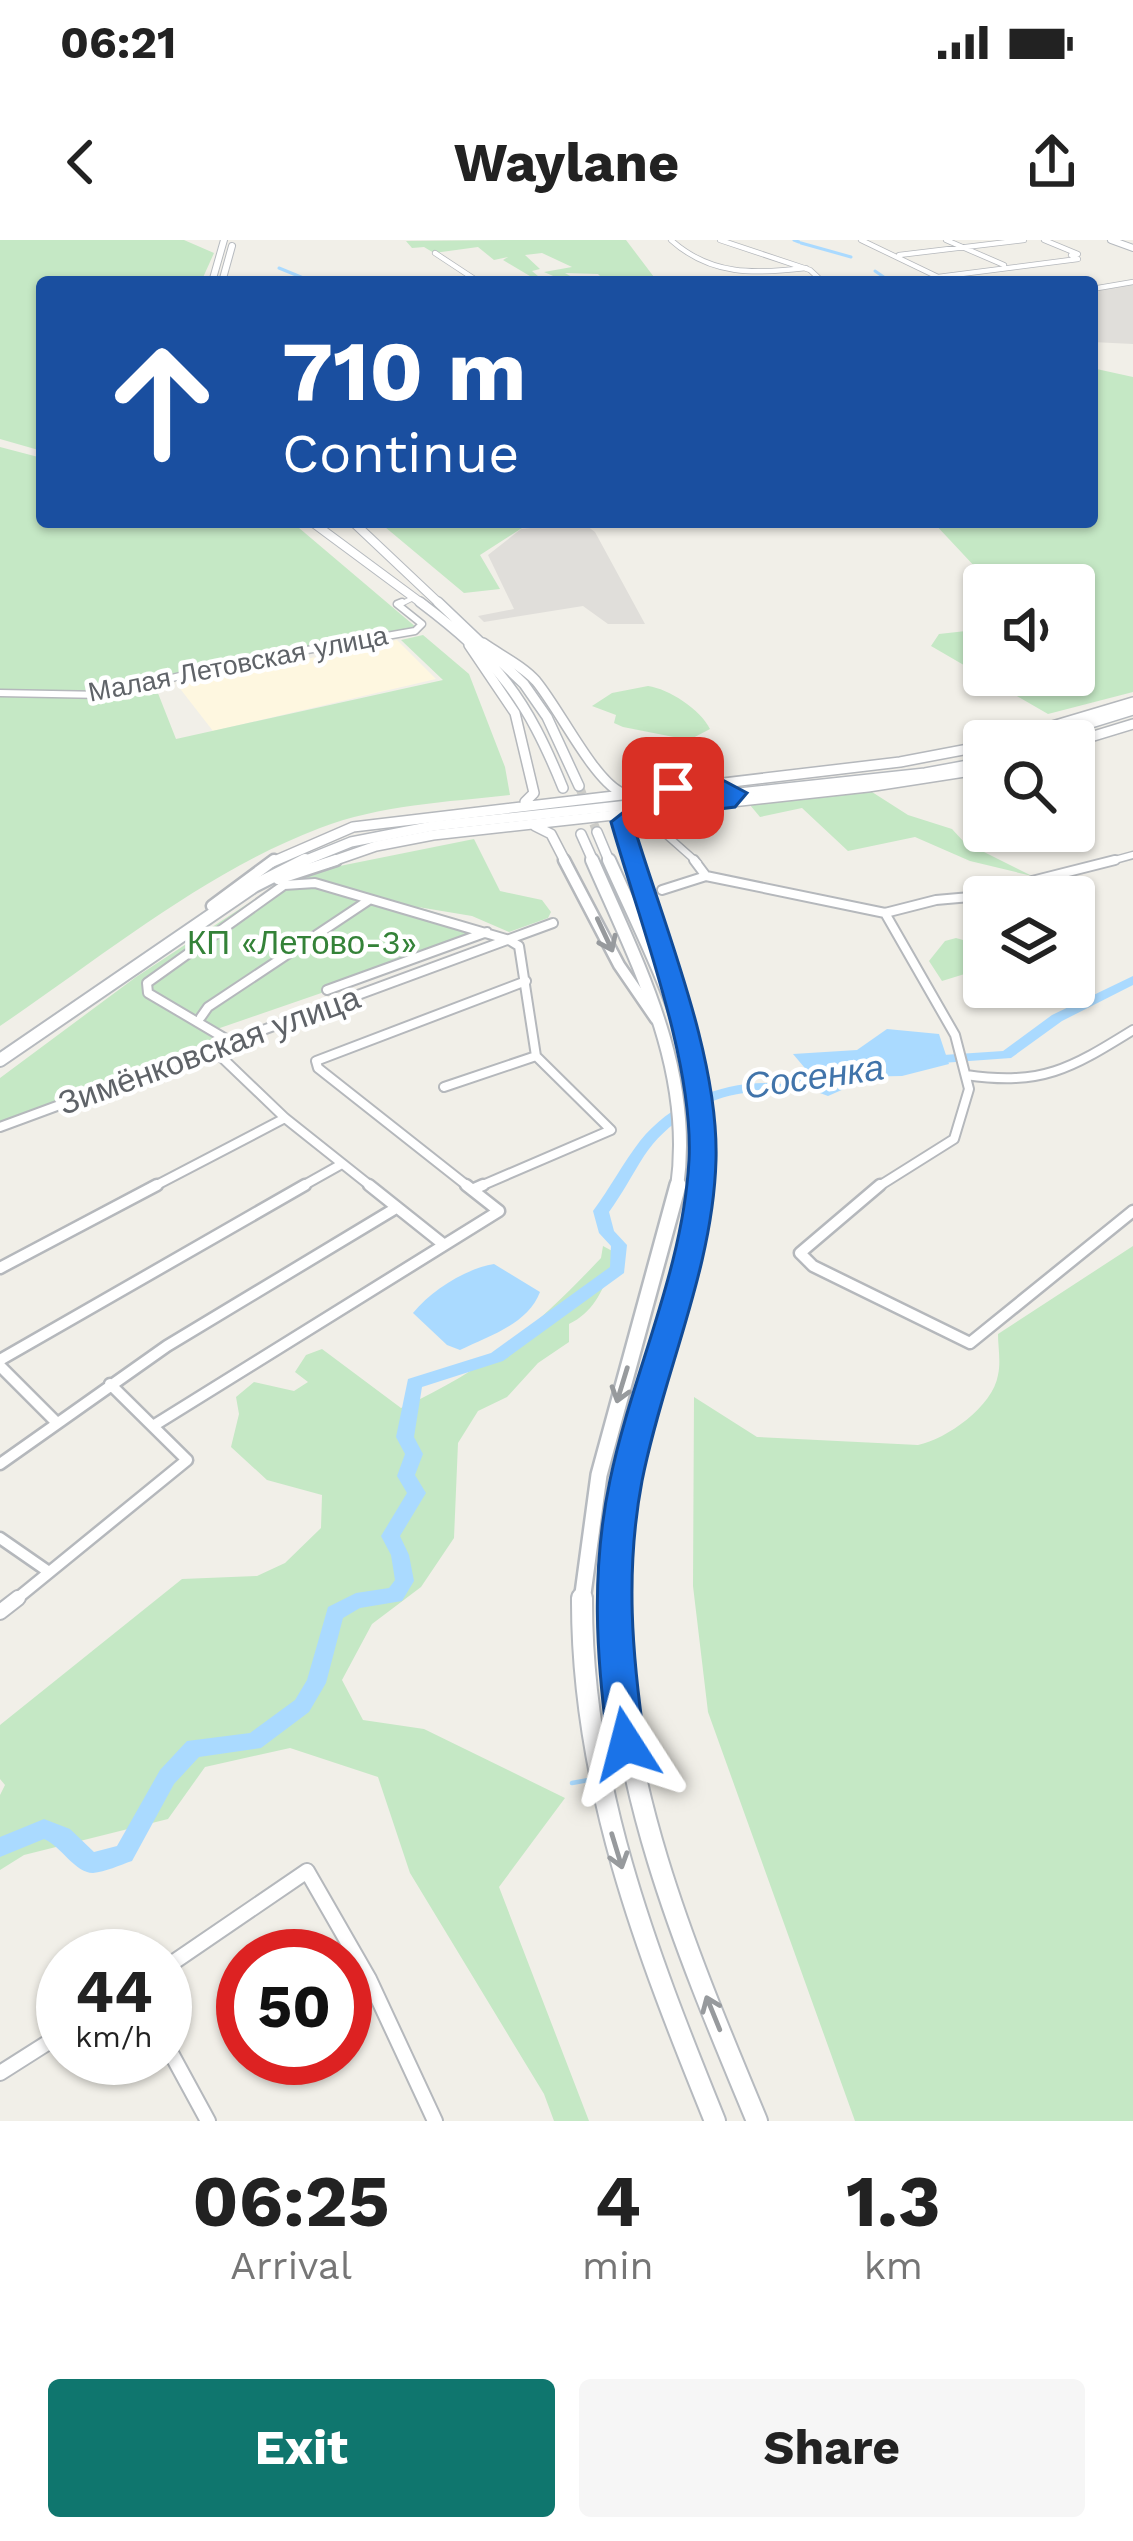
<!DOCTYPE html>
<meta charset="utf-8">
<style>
:root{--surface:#fff;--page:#f6f6f6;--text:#222;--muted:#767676;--accent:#0f766e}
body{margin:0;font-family:"Work Sans",sans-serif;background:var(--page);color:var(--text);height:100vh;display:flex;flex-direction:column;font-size:45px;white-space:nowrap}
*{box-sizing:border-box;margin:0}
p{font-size:39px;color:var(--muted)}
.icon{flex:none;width:66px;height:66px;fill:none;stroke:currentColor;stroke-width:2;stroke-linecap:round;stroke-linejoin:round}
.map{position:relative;height:1881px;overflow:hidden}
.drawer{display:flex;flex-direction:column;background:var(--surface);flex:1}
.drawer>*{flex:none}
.top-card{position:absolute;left:36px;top:36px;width:1062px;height:252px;border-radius:12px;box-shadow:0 3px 9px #0004;background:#1a4fa0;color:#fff;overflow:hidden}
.tools{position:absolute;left:963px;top:324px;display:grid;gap:24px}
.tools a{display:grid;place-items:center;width:132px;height:132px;border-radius:12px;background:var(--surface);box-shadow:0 3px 9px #0004;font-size:60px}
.speed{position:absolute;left:36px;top:1689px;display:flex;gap:24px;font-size:60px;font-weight:700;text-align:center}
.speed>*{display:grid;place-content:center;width:156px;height:156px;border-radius:50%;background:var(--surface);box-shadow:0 3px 9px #0004;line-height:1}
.speed small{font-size:30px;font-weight:400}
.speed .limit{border:18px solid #d22;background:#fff;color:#111}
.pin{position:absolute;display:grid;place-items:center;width:102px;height:102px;color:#fff;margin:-51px;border-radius:24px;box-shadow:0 6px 18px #0006}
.me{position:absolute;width:132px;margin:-66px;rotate:351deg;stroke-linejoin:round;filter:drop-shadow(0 0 9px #0008)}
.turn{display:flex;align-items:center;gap:42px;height:252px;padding:0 48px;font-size:54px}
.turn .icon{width:156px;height:156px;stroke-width:2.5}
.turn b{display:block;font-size:84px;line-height:102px}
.eta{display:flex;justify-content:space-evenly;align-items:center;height:204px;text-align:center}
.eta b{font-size:72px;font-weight:700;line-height:84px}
.button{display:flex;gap:24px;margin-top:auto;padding:24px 48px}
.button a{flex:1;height:138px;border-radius:12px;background:var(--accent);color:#fff;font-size:48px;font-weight:700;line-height:138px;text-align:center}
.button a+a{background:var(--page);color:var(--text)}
.status{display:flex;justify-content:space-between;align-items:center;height:84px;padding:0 60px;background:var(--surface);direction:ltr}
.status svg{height:33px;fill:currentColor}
header{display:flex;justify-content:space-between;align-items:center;height:156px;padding:0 48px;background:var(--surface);font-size:54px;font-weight:700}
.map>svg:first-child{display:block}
</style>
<div class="status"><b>06:21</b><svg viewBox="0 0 49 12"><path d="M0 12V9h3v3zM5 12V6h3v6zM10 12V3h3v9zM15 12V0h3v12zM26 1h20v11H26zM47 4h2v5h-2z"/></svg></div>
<header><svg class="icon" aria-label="back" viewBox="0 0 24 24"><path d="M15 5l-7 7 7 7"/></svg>Waylane<svg class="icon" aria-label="share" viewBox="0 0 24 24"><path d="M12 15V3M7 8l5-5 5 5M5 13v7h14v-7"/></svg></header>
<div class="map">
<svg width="1133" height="1881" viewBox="0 0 1133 1881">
<rect width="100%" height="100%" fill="#f1efe8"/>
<path fill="#fef7e0" d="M397,400l39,39 -223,52 -35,-45z"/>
<path fill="#e0deda" d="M1133,44v60l-41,-2v-51z
M583,283l12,9 50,92h-37l-25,-18 -99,16 -6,-6 36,-7 -26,-54 33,-26z"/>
<path fill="#c5e8c5" d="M0,0h184l30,13 -13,29h-159v169l-42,-12z
M503,0h123l31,41h-52l-7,-7 -33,-1 14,8 -12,1 -23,-10 28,-5 -30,-14 -17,2 15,14 -8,2 13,11h-5l-37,-22 5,-3 -14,3 -16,-13 -44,6 -10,-6 -12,1 -6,-7z
M1092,128l41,9v315l-85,22 -117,-68 8,-12 45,-5v46h90v-90h-82l-59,-63h159z
M0,207l42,11v64h250l125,106 -265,50 24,61 267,-59 -42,-40 22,-5 46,39 36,93 5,28c-62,7 -131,10 -190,33 -116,44 -218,129 -320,198z
M379,282h209l-66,6 -42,27 20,34 -36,4z
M648,446c21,3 52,23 62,43l-21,11 -66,-13 -9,-4 2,-8 -24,-9 20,-13z
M872,552l36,23 44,14 12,13 68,34 -62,-15 -55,-24 -67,14 -46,-43 -42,9 -10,-12z
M474,599l26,52 42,9 9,12 -3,6 -39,14 -37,-16 -54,-9 80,25 -281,97 9,11 -226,83v-45l136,-101 154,-101z
M956,698l28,8v22l-42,13 -13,-20 16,-20z
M603,1006l13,7c-10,29 -18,57 -47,71v18l-31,21 -31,34 -29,14 -20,32 -4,95 -33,49 -49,37 -30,56 21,40 61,9 141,69 -66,89 90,234h-35l-10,-27 -134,-221 -32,-96 -88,-29 -85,19 -37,52 -144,36 -24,15v-75l5,-10 -5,-6v-54l182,-146 75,-3 28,-13 36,-35 1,-33 -55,-15 -36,-33 8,-33 -3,-17 18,-15 40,9 14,-9 -13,-10 11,-17 16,-6 79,59c86,-39 137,-83 200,-150z
M1133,1006v875h-278l-147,-409 -15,-126 1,-189 63,40 161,8c29,-6 75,-39 80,-70 3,-13 0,-28 0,-41z"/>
<path fill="#aadaff" d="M887,789l52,5 10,30 -47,12 -50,1 5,6 -4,2 -25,11 -16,-6 -8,-10v-13l-11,-13 64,-4z
M494,1024l46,28c-12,32 -51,44 -80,58l-13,-5 -34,-32c19,-23 52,-44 81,-49z"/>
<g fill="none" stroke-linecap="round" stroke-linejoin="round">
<path stroke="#aadaff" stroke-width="3" d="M794,0l5,2
M801,3l50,14
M279,28l34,14
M875,31l16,11"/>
<path stroke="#aadaff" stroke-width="4.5" d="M645,1530l11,-2
M609,1536l20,-3
M572,1543l22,-4"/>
<path fill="#aadaff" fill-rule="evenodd" d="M1133,736v9l-71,36 -51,37 -83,6 -7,-4 7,-4 75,-5 49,-36z
M821,828l7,4 -2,3 -20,3 -15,14c-15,1 -31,-2 -47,1 -39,5 -78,30 -100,63 -12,19 -22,38 -35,56l5,19 13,14 -3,28 -121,88 -81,26 -8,50 9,17 -8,21 11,18 -26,43 9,19 5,26 -12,20 -42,7 -17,10 -17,65 -17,29 -48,36 -62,9 -25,27 -42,77c-12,4 -27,11 -39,12 -18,0 -32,-27 -49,-34l-44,18v-20l44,-18 26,10 24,23 23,-6 43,-76 27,-29 63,-8 45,-33 12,-20 21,-73 28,-14 33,-5 6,-8 -4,-25 -10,-19 26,-43 -10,-17 8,-22 -9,-17 12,-58 83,-26 119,-86 1,-21 -12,-13 -6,-22c17,-23 30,-48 47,-70 34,-42 90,-63 143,-57l14,-13z"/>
<path stroke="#ccccc8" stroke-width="9" stroke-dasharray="9 4.5" stroke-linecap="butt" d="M579,546l18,46"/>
<g stroke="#b5b8bc" stroke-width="6">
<path id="minor-far4" d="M671,0c40,36 84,34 135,28
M720,0l90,30 13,12
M861,0l77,37 140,-18 -7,-4 7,-1 -34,-14
M946,0l58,25
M435,13l44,29
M899,15l125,-15
M600,42h49
M1092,49l41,-7
M399,365l14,-7"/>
</g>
<g stroke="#b5b8bc" stroke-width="9">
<path id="minor-far3" d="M0,453l104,2 124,-31 187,-33 7,-7 -25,-20 5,-2
M667,569l-4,23 35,31
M1104,623l29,-8"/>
</g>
<g stroke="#b5b8bc" stroke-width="12">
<path id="minor-far2" d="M706,636l179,37 51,-13 80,-7 16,-12 83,-21
M662,650l44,-14 -12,-16
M327,750l160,-58
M201,777l7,-10 161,-107
M231,802l-83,-49 -1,-10 137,-98 31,-2 194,57 10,6 17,110 75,74 -135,58
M213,809l72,69 88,70
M966,835c76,11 104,-6 167,-45
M444,847l92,-31
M0,887l553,-204
M151,948l134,-70
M299,948l41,-23
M470,948l-152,-120 -2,-7 210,-80
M876,948l78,-49 15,-50 -14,-54 -70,-122"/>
</g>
<g stroke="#b5b8bc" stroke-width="15">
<path id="minor-far1" d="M369,945l74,59
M880,945l-80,68 13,13 157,77 163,-132
M474,949l9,-4
M0,1028l157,-83
M0,1120l305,-175
M0,1126l55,55
M153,1186l346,-215 -33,-26
M0,1224l167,-118 229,-138
M0,1298l49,34
M14,1361l173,-141 -77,-76"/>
</g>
<g stroke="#b5b8bc" stroke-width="18">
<path id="minor" d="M0,1372l18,-14
M165,1728l142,-97 62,108 66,142
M165,1802l43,79
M0,1833l63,-40"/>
</g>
<g stroke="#b5b8bc" stroke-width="12">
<path id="tertiary-far1" d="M483,403c17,12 40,23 53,38 24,29 56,96 84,111
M469,405l46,68 19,80 -9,9
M1002,501l131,-39
M1074,502l59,-18
M633,572l-11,10 13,41
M535,586l16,8 15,29
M270,623l83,-36 547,-65 84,-16
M327,623l49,-17 57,-11 435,-48 116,-18"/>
</g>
<g stroke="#b5b8bc" stroke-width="15">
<path id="tertiary" d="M564,620l55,105 37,54
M634,620l36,129
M278,639l58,-19
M212,666l62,-46"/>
</g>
<g stroke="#b6babf" stroke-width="8">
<path id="secondary-far5" d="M1111,0l22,8
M212,42l12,-42
M222,42l10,-36"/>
</g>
<g stroke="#b6babf" stroke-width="10">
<path id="secondary-far4" d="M312,282l112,83
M353,282l88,83"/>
</g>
<g stroke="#b6babf" stroke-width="12">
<path id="secondary-far3" d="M420,362c78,59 106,95 143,186
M438,362l86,82 23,33 32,69
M1033,501l100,-31
M597,592l13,31
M581,594l13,29
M299,623l52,-21 82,-16 492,-53 59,-11"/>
</g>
<g stroke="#b6babf" stroke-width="16">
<path id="secondary-far2" d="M592,620c46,105 102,210 85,328
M609,620c47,105 105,209 91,328
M0,820l254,-174 51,-26"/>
</g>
<g stroke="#b6babf" stroke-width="20">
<path id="secondary-far1" d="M582,1361l17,-126 79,-290
M615,1361c1,-145 68,-274 85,-416"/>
</g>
<g stroke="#b6babf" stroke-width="24">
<path id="secondary" d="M582,1358c-1,185 64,353 133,523
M615,1358c-1,184 72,355 142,523"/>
</g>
<use href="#minor-far4" stroke="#fff" stroke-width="4.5"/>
<use href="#minor-far3" stroke="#fff" stroke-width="6"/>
<use href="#minor-far2" stroke="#fff" stroke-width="8"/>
<use href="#minor-far1" stroke="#fff" stroke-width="10"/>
<use href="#minor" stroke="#fff" stroke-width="14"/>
<use href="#tertiary-far1" stroke="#fff" stroke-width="9"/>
<use href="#tertiary" stroke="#fff" stroke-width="10"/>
<use href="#secondary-far5" stroke="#fff" stroke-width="6"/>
<use href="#secondary-far4" stroke="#fff" stroke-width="8"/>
<use href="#secondary-far3" stroke="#fff" stroke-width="9"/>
<use href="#secondary-far2" stroke="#fff" stroke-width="12"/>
<use href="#secondary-far1" stroke="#fff" stroke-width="15"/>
<use href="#secondary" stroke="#fff" stroke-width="20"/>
</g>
<defs><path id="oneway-shaft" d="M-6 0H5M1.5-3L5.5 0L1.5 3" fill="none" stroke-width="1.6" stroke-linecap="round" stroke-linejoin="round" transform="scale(3)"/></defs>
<g stroke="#979a9d">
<use href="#oneway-shaft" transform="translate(605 695) rotate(65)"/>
<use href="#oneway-shaft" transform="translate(622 1145) rotate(107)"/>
<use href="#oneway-shaft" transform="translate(617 1611) rotate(73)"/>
<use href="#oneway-shaft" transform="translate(713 1773) rotate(-112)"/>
</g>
<path fill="#1a73e8" stroke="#114b97" stroke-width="3" d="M717,537l30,16 -12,14 -98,12 -4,4c30,101 86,232 83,337 -3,110 -53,214 -74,321 -17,90 -10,174 3,263l-5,12 -14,5 -13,-5 -5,-12c-12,-89 -17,-174 2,-264 22,-106 73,-209 79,-320 5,-99 -50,-239 -78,-338l19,-15 91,-10 -7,-8 -41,5 -10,-6 10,-6z"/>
<g text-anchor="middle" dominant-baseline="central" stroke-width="9" stroke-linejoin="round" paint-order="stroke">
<g font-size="27" fill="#5f6368" stroke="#fff">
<text transform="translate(238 424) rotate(-11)">Малая Летовская улица</text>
</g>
<g font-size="33" fill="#348238" stroke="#fff">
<text x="302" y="702">КП «Летово-3»</text>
</g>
<g font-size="33" fill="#5f6368" stroke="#fff">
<text transform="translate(209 810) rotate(-20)">Зимёнковская улица</text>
</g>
<g font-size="36" font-style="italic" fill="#4174aa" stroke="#fff">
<text transform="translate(814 837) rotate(-8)">Сосенка</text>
</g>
</g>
</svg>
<div class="tools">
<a><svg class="icon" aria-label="sound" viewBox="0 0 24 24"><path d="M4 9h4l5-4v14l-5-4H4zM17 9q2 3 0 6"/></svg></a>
<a><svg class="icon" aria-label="search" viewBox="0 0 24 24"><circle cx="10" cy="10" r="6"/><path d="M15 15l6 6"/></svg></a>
<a><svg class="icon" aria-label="layers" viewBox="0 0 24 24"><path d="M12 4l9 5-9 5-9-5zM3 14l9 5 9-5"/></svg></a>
</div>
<div class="speed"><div>44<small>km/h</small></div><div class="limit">50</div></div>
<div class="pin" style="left:673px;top:548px;background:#d93025"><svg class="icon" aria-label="arrive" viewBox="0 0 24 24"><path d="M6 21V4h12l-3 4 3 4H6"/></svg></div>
<svg class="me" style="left:626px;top:1504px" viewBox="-20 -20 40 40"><path d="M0-17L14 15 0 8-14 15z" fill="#1a73e8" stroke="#fff" stroke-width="4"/></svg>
<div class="top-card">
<div class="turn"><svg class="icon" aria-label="ahead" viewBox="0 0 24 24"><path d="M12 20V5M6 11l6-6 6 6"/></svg><div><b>710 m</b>Continue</div></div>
</div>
</div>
<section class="drawer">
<div class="eta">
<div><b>06:25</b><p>Arrival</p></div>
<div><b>4</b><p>min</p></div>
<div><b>1.3</b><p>km</p></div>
</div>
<div class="button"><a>Exit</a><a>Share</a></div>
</section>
